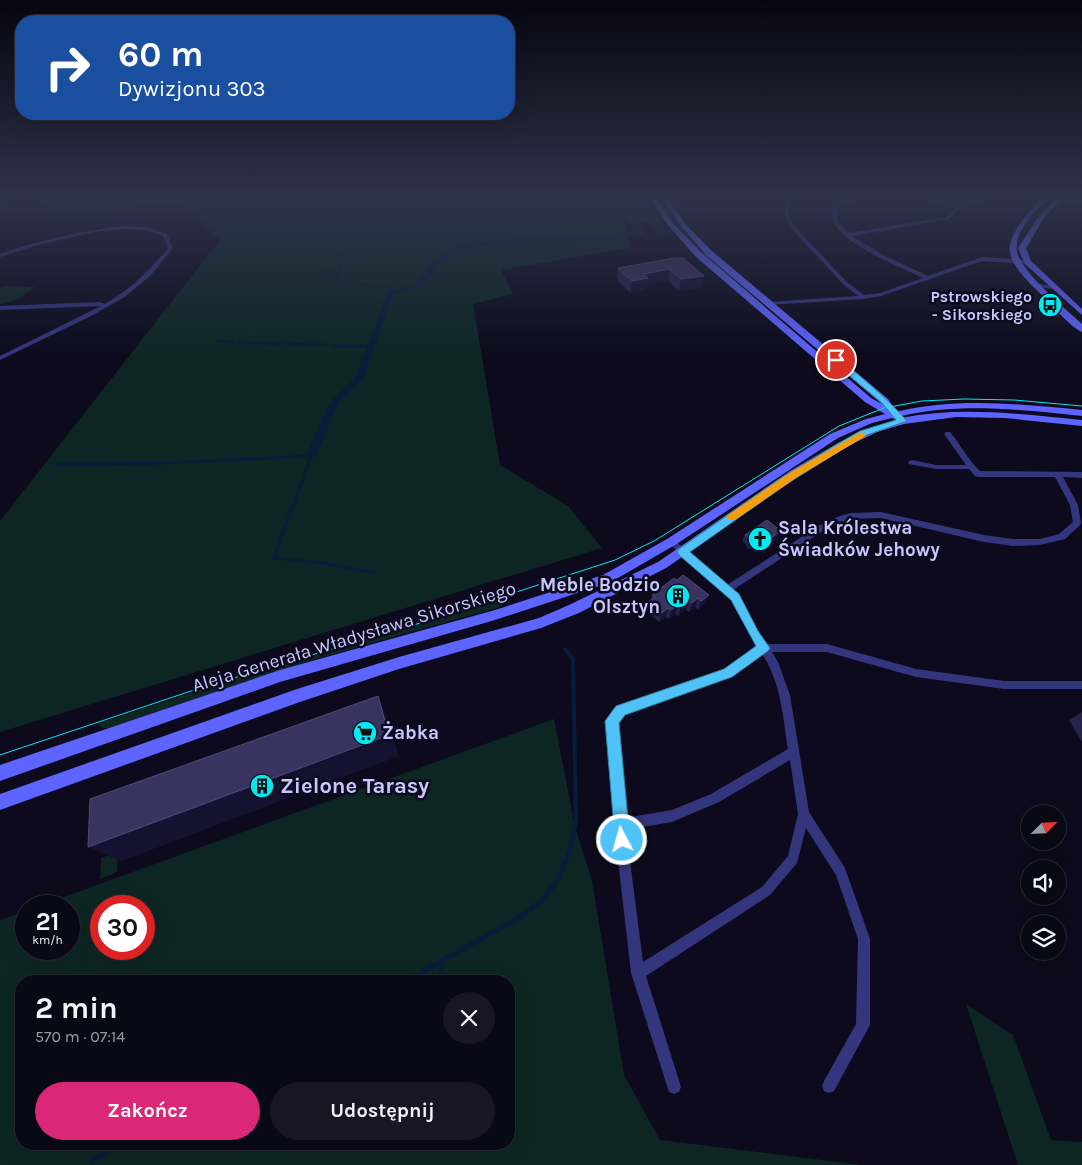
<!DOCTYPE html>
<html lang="pl">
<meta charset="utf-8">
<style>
:root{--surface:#090815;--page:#171622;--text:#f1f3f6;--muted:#999aa0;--line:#292934;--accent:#db2777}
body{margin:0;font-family:Karla,sans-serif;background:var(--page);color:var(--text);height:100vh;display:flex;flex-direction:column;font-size:19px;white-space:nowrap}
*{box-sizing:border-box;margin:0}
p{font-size:16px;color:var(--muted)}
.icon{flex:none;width:28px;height:28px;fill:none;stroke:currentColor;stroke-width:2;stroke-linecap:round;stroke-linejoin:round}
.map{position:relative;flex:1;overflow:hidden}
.sheet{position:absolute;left:15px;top:975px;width:500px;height:175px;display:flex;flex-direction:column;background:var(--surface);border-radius:20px;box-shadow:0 5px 20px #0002,0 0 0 1px var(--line)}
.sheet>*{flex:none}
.guide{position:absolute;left:15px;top:15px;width:500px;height:105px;border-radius:20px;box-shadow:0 5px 20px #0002,0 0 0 1px var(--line);background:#1a4fa0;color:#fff;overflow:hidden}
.needle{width:32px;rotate:66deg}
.fabs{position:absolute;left:1021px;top:805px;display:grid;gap:10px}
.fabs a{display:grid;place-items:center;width:45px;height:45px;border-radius:50%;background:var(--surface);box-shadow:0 5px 20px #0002,0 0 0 1px var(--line);font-size:25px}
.speed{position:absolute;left:15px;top:895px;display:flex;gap:10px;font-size:25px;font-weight:700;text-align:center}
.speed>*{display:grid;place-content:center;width:65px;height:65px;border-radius:50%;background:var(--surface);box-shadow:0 5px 20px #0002,0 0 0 1px var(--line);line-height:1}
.speed small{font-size:12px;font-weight:400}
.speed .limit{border:8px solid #d22;background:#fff;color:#111}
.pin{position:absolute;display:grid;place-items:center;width:42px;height:42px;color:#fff;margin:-21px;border:2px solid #fff;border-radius:50%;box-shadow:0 1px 5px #0007}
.me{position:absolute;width:55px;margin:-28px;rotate:354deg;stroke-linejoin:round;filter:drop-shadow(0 0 4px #0008)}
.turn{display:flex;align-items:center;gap:18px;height:105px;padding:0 20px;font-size:22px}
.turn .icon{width:65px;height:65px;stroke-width:2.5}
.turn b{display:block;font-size:35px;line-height:42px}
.round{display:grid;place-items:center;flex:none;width:52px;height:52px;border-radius:26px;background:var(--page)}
.head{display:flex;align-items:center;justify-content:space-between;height:85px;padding:0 20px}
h1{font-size:30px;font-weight:700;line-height:38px}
.action{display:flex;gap:10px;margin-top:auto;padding:10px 20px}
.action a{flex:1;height:58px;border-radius:30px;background:var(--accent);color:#fff;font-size:20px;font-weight:700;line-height:58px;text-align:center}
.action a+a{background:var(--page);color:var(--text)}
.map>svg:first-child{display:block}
</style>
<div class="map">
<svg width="1082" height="1165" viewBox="0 0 1082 1165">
<rect width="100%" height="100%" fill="#0c0a1c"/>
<path fill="#0d2624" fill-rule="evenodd" d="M34,196h576l14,22 6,30 -129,22 12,24 -40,10 27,161 68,41 34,42 -602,184v-211l220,-281 -35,-34 -23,-3 -99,11z
M620,196h24l23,38 -9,1 -8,-13 -12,1 6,10 -4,2z
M655,196h4c25,38 58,66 92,96l2,5c-36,-31 -72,-60 -98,-101z
M3,286l32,1 -19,13 -16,4v-16z
M503,599l3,5 -9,4 -188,53 -200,67h-6l-6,-4 133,-44z
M554,719l21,108 17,54 32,194 36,65 202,25h-862v-245l26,-9v38h43v-43h-30zM101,906h43v43h-43zM21,981h488v163h-488z
M118,852l-1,20 -17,7 1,-21z
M966,1004l47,31 38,105 31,2v23h-64z"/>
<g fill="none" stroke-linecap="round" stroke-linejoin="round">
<path stroke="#071d39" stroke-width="2" d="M0,207l13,-11
M337,254l4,10 -4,17 19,2
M322,272h18
M360,284l17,2 1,2h14
M393,290l1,2"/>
<path stroke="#071d39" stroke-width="2.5" d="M219,341l15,1
M239,342l41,2
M286,344l39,1
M332,346h39"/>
<path stroke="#071d39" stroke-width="3" d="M54,464l114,-1 143,-7 -37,102 49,5 53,10"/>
<path stroke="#071d39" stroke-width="4" d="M565,863l5,-13 6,-30 -3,-161 -8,-10"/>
<path stroke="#071d39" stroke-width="5" d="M440,962l4,19
M406,981l116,-65 21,-17 15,-19 7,-19
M92,1161l29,-17"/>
<path fill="#071d39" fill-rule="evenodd" d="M612,196h6l20,32 -1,6 -15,5 -91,2 -59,6 -12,3 -24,14 -5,11 -15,13 -23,6 -30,85 -25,24 -22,53 -2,2h-6l-2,-2 24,-54 25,-24 33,-86 24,-6 14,-13 5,-11 25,-14 15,-5 60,-6 91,-2 10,-3v-4z"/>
<path fill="#34367d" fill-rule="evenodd" d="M786,196h4l-1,20 4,9 54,57 17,13 16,-2 43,-15c-24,-12 -73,-30 -88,-53 -3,-5 -3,-10 -3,-15 7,-8 20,-15 31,-14l-21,9 -6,5 2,12 11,11 97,-16 10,-10 -45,-11h7l41,9 30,-7v2l-28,7 -12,12 -97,17 31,19 45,21 54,-19 46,3 3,2 -3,2 -46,-3 -101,35 -18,3 -96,6v-2l2,-1 89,-6 -15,-12 -54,-58 -4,-10z
M123,226l25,1 19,7 6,14 -22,27 -25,21 -31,18 -95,46v-4l101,-50 -101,4v-4l99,-4 6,2c27,-16 43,-32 63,-56l-5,-12 -16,-6 -24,-1 -29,3 -56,13 -38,12v-3c40,-14 81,-23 123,-28z
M1039,284l14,1 3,2 -3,2 -16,-2 -1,-1z
M946,432h4c11,13 18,28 30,39l102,1v6l-19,-1 15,28 3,18 -1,2 -15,14 -25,6 -27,1 -29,-4 -103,-24 -31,1 -24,10 -93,61c12,10 23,39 33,54h61l89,25 88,12h78v8h-78l-88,-12 -89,-25h-55l6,10 12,33 19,117 36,56 25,71v86l-36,66 -5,2 -5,-2 -2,-5 2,-5 32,-57 2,-85 -22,-64 -30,-47 -9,35 -27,32 -124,81 35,111 -2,5 -5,2 -5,-2 -38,-119 -17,-148 -7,-104 10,-13 108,-38 33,-23 -7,-10 -19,-38 -65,-57 1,-2h6l53,45 93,-60 17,-8 13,-4 31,-1 103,23 29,4h27l19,-5 14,-12 -3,-17 -15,-28h-77l-3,-1 -6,-7h-33l-27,-5 -1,-2 4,-2 24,5h30l-22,-31zM762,654c19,28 21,63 26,95l-77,45 -39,16 -47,8 -8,-95 8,-9 106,-38zM790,760l8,54 -10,42 -26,31 -119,75 -17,-132 46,-8 47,-20z"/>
<path fill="#5d64ff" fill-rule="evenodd" d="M649,196h6l18,27 28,29 170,146 11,6 -176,-149 -24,-28 -22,-31h6l20,29 26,26 176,148 6,9 -2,2 3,2c63,-15 124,-8 187,-2v6c-60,-6 -121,-14 -181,0v2c60,-12 120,-4 181,2v6l-77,-8 -49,-1 -52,7 -27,8 -31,15 -48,30 -132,91 -87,45 -38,15 -142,41 -102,34 -297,107v-16l297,-105 102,-32 140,-39 30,-13 89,-43 132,-91 48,-28 31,-15 27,-8 -4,-2 -20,5 -34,15 -163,107 -64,37 -116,38 -215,62 -280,99v-16l280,-95 215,-60 108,-35 64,-36 163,-105 36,-15 19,-5 -20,-12 -170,-146 -27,-31z
M1046,196h18l18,3v4l-21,-4 -19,22 -16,27 5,13 51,48v6l-57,-51 -7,-16 19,-29 19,-21 -5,-1c-14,11 -37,34 -34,54 2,19 50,59 65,73v8c-12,-5 -25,-22 -34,-31 -13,-13 -34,-30 -38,-48 -4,-18 23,-47 36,-57z"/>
<path stroke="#00eaf1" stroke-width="1" d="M0,755l203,-68 224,-66 188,-61 39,-19 185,-115 45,-18 38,-7 42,-2 50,1 68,6"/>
</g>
<path fill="#27224c" d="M675,258l26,29 -22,4 -11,-10 -21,4 -1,5 -16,3 -13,-13 1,-12z
M745,535l34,3 -23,14 -4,-3 -5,-1 -1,-4 -4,-3z
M674,578l32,25 -8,7 -3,-3 -6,5 -3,-2 -8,6 -3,-2 -6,5 -3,-2 -7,5 -13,-11 2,-9 3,-2 1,-5z
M1082,712v30l-13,-22z"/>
<path fill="#151130" d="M670,269l-2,12 -21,4 -1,5 -16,3 2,-12 11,-7z
M704,276l-3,11 -22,4 2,-12z
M781,531l-2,7 -23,14 3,-6z
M709,595l-3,8 -8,7 3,-9z
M698,598l-3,9 -6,5 3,-9z
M689,601l-3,9 -8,6 3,-9z
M678,605l-3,9 -6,5 2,-9z
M668,608l-2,9 -7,5 3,-9z
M378,696l10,23 11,37 -277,105 -34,-14z"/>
<path fill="#38345f" stroke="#4f4b78" d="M675,258h8l21,18 -23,3 -11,-10 -27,5 5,4 -16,3 -14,-13z
M767,520l14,11 -22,15 -4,-4h-6v-4l-4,-3z
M683,575l26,20 -8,6 -3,-3 -6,5 -3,-2 -8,6 -3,-2 -7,5 -3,-2 -6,5 -14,-11 7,-5 -3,-2 22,-17 3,2z
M378,696l11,39 -301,112 2,-48z"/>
<linearGradient id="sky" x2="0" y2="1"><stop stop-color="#07060f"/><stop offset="0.55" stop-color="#2e334b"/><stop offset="1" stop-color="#2e334b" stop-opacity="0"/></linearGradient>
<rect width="1082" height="359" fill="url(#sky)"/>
<path fill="#4fc3f7" stroke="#337fa1" d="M833,358h6c24,21 48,40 68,63l-40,14 -21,12 -61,38 -95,67 49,42 19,37 12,17 -2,3 -36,26 -107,38 -6,8 11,117 -2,6 -6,2 -5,-2 -2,-6 -10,-119 11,-15 108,-37 32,-23 -25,-46 -52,-45 -2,-3 2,-3 99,-69 61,-37 21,-12 36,-11 -14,-17 -49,-41z"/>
<path fill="#f59e0b" d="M861,432l5,3 -2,2 -67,40 -62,43h-7l-2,-3 2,-2 63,-43z"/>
<defs>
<g id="bus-disc" transform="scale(1.25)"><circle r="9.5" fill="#00eaf1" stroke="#0c0a1c"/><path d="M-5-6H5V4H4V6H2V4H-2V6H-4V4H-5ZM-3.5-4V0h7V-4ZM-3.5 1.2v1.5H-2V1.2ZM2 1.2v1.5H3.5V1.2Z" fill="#111"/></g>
<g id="church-disc" transform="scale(1.25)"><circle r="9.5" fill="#00eaf1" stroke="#0c0a1c"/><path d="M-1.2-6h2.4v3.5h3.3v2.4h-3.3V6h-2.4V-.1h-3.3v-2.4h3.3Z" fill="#111"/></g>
<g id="building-disc" transform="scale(1.25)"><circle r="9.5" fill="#00eaf1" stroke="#0c0a1c"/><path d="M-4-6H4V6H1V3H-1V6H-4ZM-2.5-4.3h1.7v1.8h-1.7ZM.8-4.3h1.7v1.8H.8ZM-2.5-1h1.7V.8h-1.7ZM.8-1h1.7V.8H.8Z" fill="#111"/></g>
<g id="supermarket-disc" transform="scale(1.25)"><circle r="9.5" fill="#00eaf1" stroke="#0c0a1c"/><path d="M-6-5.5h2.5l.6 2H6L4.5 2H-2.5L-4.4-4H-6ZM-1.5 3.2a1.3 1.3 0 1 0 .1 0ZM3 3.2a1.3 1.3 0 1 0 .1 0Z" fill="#111"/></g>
</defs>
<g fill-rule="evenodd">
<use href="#bus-disc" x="1050" y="305"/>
<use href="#church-disc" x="760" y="539"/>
<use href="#building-disc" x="678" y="596"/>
<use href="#supermarket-disc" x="365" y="733"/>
<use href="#building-disc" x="262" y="786"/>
</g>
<g text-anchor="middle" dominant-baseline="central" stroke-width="5" stroke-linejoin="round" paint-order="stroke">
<g font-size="16" font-weight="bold" fill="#c8c6ff" stroke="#0c0a1c" text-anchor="end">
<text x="1032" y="296">Pstrowskiego<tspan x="1032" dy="18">- Sikorskiego</tspan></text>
</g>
<g font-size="19" font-weight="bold" fill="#c8c6ff" stroke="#0c0a1c" text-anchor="start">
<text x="778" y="528">Sala Królestwa<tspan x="778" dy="22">Świadków Jehowy</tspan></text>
<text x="660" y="585" text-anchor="end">Meble Bodzio<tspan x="660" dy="22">Olsztyn</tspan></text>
<text x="382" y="733">Żabka</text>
</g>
<g font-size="19" fill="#c8c6ff" stroke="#0c0a1c">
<text transform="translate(354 637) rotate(-17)">Aleja Generała Władysława Sikorskiego</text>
</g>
<g font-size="22" font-weight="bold" fill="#c8c6ff" stroke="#0c0a1c" text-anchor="start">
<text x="280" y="786">Zielone Tarasy</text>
</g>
</g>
</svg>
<div class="fabs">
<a><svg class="needle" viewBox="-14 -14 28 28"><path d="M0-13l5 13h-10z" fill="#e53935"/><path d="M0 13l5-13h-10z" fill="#999aa0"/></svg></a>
<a><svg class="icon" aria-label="sound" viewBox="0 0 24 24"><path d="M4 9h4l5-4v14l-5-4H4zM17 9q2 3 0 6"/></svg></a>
<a><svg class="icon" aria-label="layers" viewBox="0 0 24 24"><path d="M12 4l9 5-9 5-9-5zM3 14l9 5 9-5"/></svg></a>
</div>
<div class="speed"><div>21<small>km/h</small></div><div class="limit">30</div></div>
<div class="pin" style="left:836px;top:360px;background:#d93025"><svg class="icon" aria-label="arrive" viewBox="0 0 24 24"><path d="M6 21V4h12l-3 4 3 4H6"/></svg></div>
<svg class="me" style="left:622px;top:840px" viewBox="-20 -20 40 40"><circle r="17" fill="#4fc3f7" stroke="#fff" stroke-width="3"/><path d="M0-11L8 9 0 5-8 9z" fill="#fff"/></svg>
<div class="guide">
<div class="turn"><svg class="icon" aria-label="right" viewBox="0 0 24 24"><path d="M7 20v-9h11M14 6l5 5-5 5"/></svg><div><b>60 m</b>Dywizjonu 303</div></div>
</div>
<section class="sheet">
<div class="head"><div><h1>2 min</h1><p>570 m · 07:14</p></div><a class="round"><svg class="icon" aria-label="close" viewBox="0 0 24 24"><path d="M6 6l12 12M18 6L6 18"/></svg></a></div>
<div class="action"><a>Zakończ</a><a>Udostępnij</a></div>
</section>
</div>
